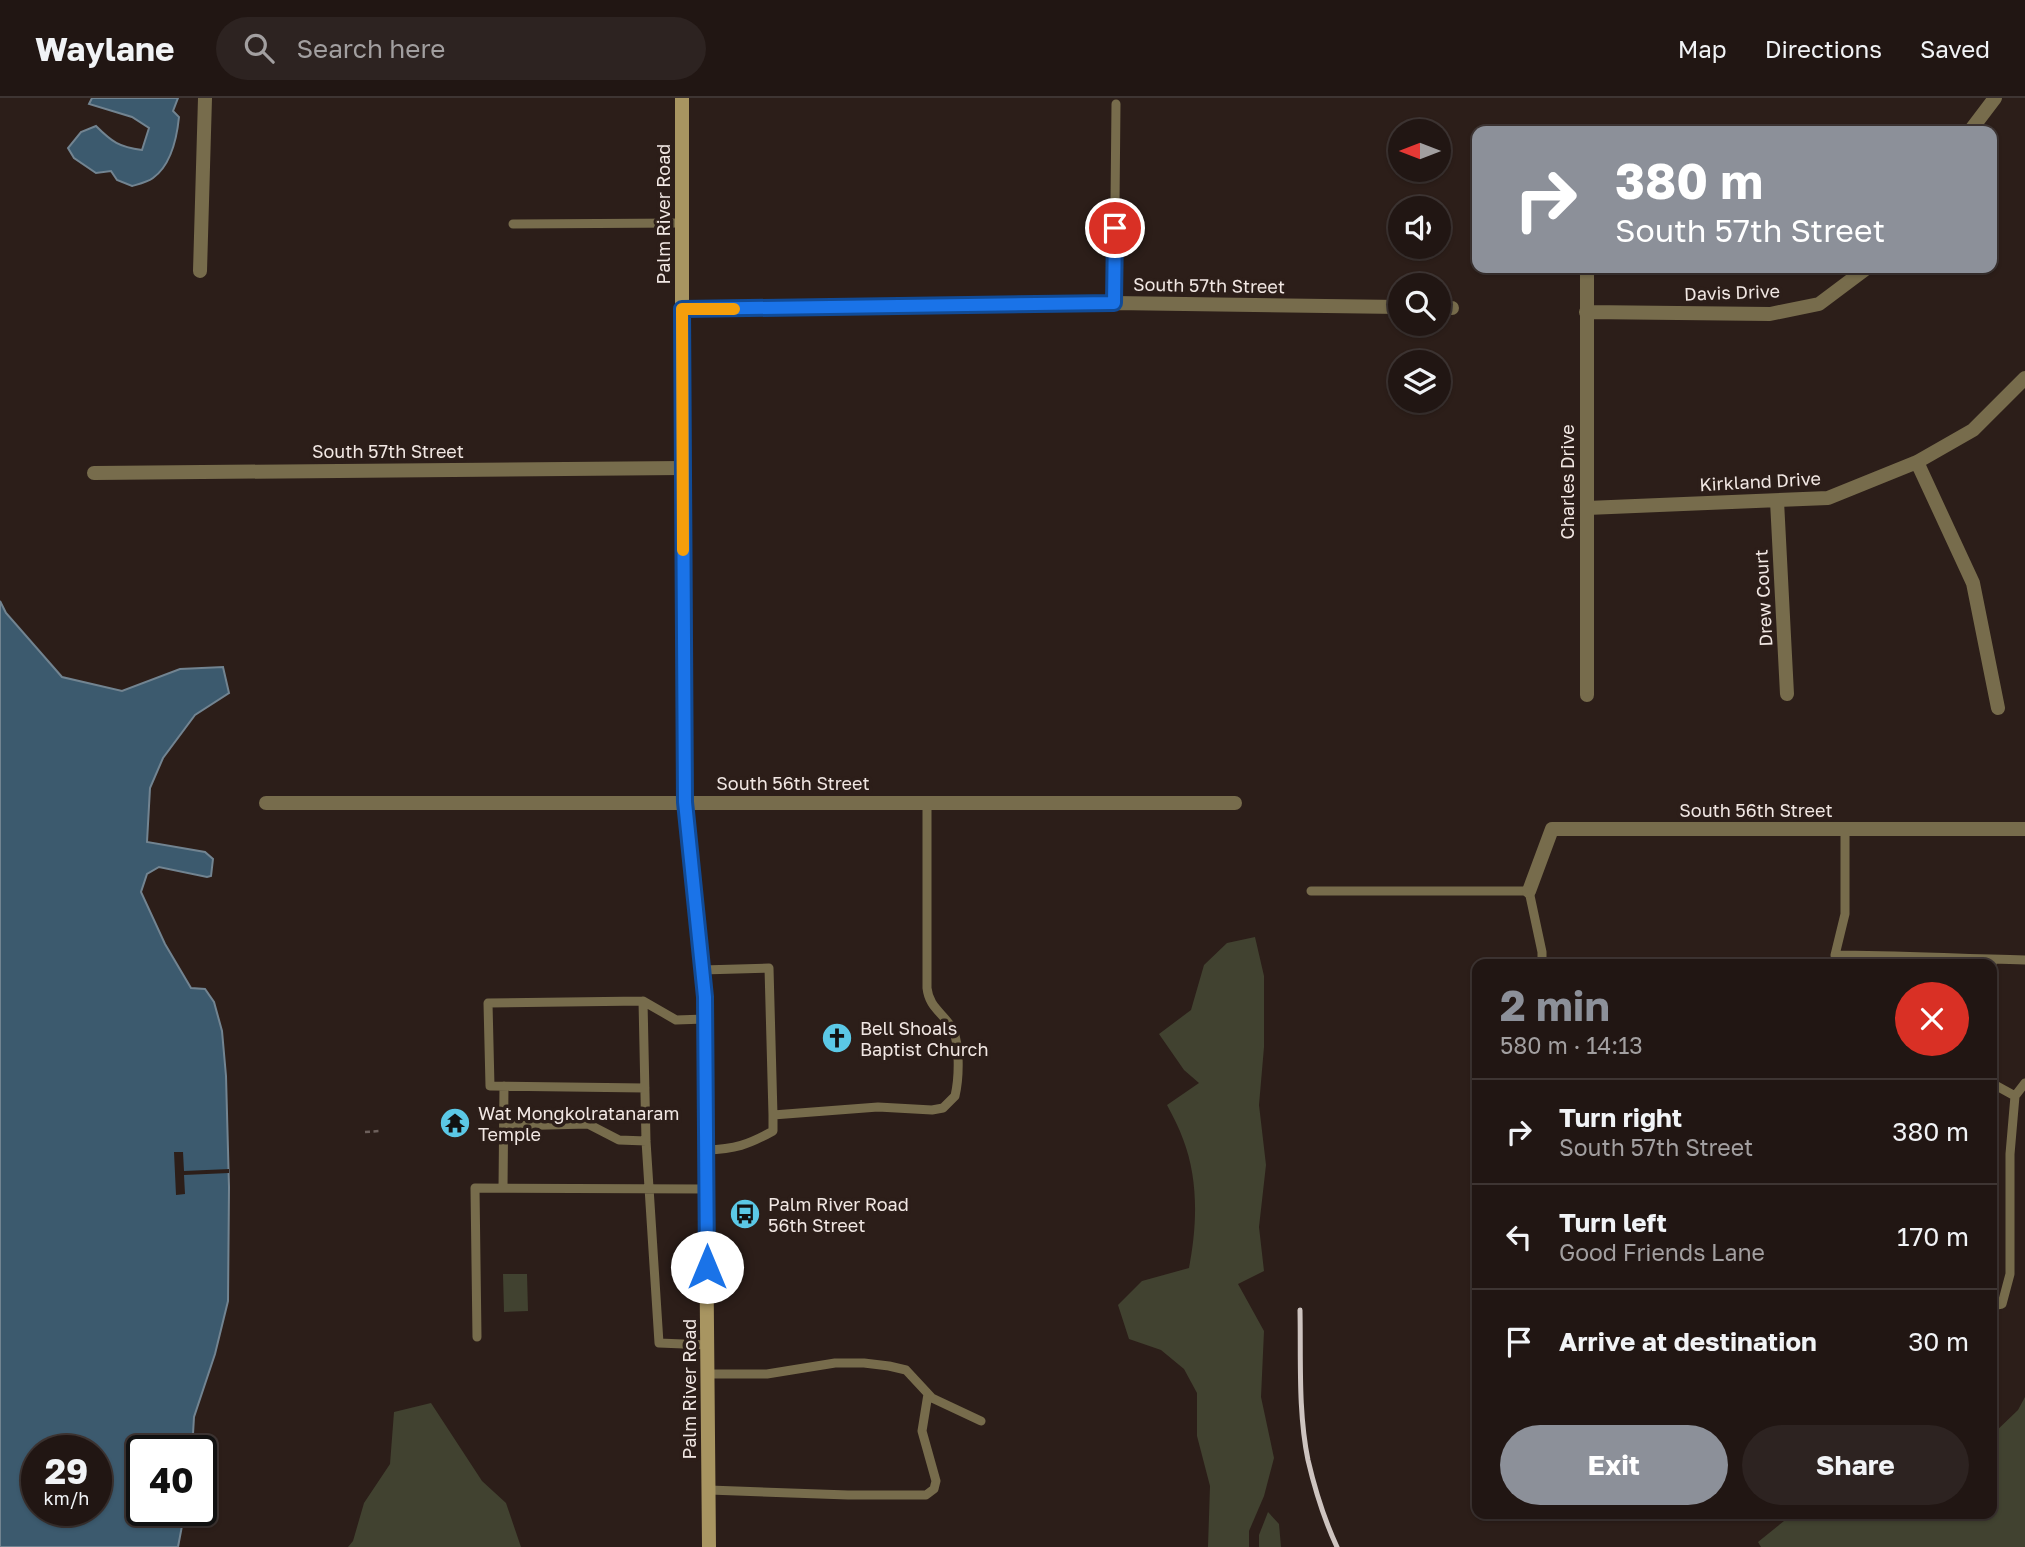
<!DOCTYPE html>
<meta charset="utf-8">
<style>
:root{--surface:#211613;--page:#2d2321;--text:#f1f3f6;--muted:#a29fa0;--line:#3e3533;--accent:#8c9099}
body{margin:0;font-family:"Golos Text",sans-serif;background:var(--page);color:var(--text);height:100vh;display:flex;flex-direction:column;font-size:26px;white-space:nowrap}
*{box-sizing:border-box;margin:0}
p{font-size:23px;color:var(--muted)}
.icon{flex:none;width:38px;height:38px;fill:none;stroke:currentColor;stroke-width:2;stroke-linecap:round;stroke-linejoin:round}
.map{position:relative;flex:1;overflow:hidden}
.sheet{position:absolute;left:1472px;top:861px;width:525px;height:560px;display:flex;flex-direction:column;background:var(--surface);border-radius:14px;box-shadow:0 2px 5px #0004,0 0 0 2px var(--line)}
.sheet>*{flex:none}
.hud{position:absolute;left:1472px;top:28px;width:525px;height:147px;border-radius:14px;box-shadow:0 2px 5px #0004,0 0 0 2px var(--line);background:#8c9099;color:#fff;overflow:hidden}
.needle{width:46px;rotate:270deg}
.controls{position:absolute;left:1388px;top:21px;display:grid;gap:14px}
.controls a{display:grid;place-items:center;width:63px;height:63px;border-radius:50%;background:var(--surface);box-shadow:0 2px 5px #0004,0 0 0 2px var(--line);font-size:35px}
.speed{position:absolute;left:21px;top:1337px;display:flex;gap:14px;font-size:35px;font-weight:700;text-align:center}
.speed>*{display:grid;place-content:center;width:91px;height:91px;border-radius:50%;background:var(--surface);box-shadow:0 2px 5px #0004,0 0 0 2px var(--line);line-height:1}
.speed small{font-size:18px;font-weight:400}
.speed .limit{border:4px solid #111;border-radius:10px;background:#fff;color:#111}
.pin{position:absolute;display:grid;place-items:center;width:60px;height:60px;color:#fff;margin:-30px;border:4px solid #fff;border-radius:50%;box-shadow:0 2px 7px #0007}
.me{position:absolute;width:77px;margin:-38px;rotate:0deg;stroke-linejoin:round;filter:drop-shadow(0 0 5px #0008)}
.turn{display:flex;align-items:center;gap:24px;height:147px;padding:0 28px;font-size:32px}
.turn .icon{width:91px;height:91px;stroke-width:2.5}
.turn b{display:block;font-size:49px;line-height:60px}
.round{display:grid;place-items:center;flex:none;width:74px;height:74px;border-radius:37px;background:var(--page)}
.head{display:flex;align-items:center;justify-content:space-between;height:119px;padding:0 28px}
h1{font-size:42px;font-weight:700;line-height:52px;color:var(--accent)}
.cta{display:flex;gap:14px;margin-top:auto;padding:14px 28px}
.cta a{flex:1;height:80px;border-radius:42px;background:var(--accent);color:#fff;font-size:28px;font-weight:700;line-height:80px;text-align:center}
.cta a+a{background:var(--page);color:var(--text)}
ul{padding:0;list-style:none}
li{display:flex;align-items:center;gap:21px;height:105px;padding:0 28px;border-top:2px solid var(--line)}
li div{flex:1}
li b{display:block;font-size:26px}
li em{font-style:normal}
header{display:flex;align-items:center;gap:42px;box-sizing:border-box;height:98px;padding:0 35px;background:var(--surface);border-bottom:2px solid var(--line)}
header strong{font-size:33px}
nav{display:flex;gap:38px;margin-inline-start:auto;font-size:24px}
.search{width:490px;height:63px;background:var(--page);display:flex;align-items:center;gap:18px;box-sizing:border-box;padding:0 24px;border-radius:38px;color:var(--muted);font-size:26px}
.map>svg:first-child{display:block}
</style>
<header>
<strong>Waylane</strong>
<div class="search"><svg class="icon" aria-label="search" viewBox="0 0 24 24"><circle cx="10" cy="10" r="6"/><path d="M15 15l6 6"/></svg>Search here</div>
<nav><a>Map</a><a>Directions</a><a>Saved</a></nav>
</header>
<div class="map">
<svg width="2025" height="1449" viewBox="0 0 2025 1449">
<rect width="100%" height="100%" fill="#2c1e19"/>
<path fill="#414230" d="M1255,839l9,39v71l-5,58 7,60 -7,62 5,44 -26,13 26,47 -3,66 13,61 -10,38 -15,35v16h-41l2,-61 -13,-50v-43l-13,-24 -23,-19 -32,-11 -11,-34 24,-24 47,-13c8,-41 10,-88 -6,-129 -4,-11 -10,-23 -16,-34l32,-22 -15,-13 -25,-36 32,-24 13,-45 23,-22z
M503,1176h24l1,37 -24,1z
M2025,1299v150h-264l-3,-5 26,-21 1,-7h207v-79l26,-25z
M431,1305l51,78 24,22 15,44h-173l5,-6 11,-38 26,-39 4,-52z
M1268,1414l11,12 2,23h-22v-12z"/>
<path fill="#3c5a6e" stroke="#728491" stroke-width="2" fill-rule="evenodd" d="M92,0h86l-5,13 6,6c-2,20 -8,48 -26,61 -5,4 -14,6 -21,8l-15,-6 -6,-9 -15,2 -22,-15 -6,-10 13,-16 15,-6c16,16 23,21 46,24l7,-22 -17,-11 -43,-13z
M0,503l6,12 56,64 60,14 58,-22 43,-2 6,26 -34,22 -32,43 -13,30 -3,54 58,10 8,7 -2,17 -4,1 -48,-10 -12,7 -6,18 24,52 26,44 14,1 9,13 8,29 4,45 3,111 -1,114 -13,53 -21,63 -2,34h-50v59h43l-7,37h-178zM37,1353h59v59h-59z"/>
<path fill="#2c1e19" d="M174,1054h9l1,19 45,-2v4l-45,2 1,19 -9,1z"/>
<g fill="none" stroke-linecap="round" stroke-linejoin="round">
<path stroke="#6d605c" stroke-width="2.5" stroke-dasharray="5 3.5" stroke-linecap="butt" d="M365,1034l15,-1"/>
<path stroke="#776c4c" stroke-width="9" d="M513,126l169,-1
M1114,205l2,-199
M1311,793h218l13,61v12
M1835,857c63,0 127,4 190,5
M1836,866l-1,-9 10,-41v-85
M702,872l67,-2 4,147v16c-25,14 -38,18 -67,19
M643,903l3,140 13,202 49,2
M1992,913v-51
M1992,981l3,6 20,11
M645,990l-155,-2 -2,-83 155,-2 33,19 29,-1
M773,1017l105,-8 54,3 11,-2 12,-12c4,-17 6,-56 -5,-71 -10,-14 -21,-19 -23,-37v-186
M504,1028l84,-2 31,16 27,1
M503,1090l1,-102
M1992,1208l10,-2 8,-30v-120l5,-58 10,-13
M477,1239l-2,-149 231,1
M708,1276h59l68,-11h29l25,3 17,4 26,28 49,23
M709,1392l139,5h78l8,-6 2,-8 -14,-50 6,-37"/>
<path stroke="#776c4c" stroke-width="14" d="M1970,33l25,-33
M1587,170v427
M200,173l5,-173
M1438,210h14
M682,211l432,-6 286,4
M1586,214l184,2 49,-10 48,-36
M1917,364l56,121 25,125
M94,375l588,-5
M1777,403l10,193
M1587,410l241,-10 89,-36 56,-32 52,-52
M266,705h969
M1529,793l23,-62h473"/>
<path stroke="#a89561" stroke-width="14" d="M682,0v370l4,334 18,195 5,550"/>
<path stroke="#cec4c0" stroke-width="5" d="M1300,1212c1,50 -2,101 8,150 7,30 16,59 29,87"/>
</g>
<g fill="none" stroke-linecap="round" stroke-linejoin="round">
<g stroke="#114b97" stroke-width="18">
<path id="route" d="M707,1169l-2,-270 -20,-195 -3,-493 432,-6 1,-75"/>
</g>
<use href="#route" stroke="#1a73e8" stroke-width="12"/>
<path stroke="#f59e0b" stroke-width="12" d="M683,452l-1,-241h52"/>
</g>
<defs>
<g id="church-disc" transform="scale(1.575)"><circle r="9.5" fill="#5bc8e6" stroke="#2c1e19"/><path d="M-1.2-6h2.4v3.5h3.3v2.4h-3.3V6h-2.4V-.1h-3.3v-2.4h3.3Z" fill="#111"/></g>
<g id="temple-disc" transform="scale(1.575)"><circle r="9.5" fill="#5bc8e6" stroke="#2c1e19"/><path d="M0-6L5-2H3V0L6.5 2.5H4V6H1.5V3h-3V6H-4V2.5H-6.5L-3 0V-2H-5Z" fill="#111"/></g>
<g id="bus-disc" transform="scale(1.575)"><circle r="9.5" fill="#5bc8e6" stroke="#2c1e19"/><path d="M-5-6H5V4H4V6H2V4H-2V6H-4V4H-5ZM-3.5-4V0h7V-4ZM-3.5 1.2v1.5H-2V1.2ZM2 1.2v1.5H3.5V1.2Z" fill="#111"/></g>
</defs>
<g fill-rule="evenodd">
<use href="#church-disc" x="837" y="940"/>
<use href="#temple-disc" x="455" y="1025"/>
<use href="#bus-disc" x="745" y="1116"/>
</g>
<g text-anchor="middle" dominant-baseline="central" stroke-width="7" stroke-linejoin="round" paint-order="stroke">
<g font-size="18" fill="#f1e7e3" stroke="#2c1e19">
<text transform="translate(663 116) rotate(-90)">Palm River Road</text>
<text transform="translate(1209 187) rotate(1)">South 57th Street</text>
<text transform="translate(1732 194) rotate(-2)">Davis Drive</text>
<text x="388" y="353">South 57th Street</text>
<text transform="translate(1760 383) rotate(-3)">Kirkland Drive</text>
<text transform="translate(1567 384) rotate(-90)">Charles Drive</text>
<text transform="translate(1763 500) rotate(-93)">Drew Court</text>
<text x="793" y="685">South 56th Street</text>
<text x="1756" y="712">South 56th Street</text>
<text transform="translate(689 1291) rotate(-90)">Palm River Road</text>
</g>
<g font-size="18" fill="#f1e7e3" stroke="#2c1e19" text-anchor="start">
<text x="860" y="930">Bell Shoals<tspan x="860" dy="21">Baptist Church</tspan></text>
<text x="478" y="1015">Wat Mongkolratanaram<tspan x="478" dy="21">Temple</tspan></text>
<text x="768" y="1106">Palm River Road<tspan x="768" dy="21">56th Street</tspan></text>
</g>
</g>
</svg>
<div class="controls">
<a><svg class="needle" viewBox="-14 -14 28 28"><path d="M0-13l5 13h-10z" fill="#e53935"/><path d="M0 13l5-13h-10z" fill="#a29fa0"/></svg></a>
<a><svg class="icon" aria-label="sound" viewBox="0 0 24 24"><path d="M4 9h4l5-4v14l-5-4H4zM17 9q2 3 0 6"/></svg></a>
<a><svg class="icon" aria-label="search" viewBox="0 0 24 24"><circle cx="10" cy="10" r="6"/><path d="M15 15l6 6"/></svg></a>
<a><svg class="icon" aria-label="layers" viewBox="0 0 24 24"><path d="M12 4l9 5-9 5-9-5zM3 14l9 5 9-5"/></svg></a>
</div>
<div class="speed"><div>29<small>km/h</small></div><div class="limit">40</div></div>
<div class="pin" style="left:1115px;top:130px;background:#d93025"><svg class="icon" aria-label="arrive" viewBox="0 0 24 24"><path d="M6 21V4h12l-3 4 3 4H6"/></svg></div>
<svg class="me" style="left:707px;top:1169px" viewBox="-20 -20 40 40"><circle r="19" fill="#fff"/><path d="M0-13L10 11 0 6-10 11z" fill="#1a73e8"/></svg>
<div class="hud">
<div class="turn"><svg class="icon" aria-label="right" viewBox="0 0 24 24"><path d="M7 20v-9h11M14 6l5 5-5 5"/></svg><div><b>380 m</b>South 57th Street</div></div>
</div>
<section class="sheet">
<div class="head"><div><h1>2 min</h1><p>580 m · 14:13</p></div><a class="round" style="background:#d93025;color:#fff"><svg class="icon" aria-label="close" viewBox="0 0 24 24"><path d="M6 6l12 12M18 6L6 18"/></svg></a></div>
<ul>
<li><svg class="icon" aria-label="right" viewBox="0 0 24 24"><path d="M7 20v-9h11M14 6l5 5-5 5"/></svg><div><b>Turn right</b><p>South 57th Street</p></div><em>380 m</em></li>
<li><svg class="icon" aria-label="left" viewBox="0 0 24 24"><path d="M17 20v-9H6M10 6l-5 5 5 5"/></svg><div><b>Turn left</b><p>Good Friends Lane</p></div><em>170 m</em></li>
<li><svg class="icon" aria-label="arrive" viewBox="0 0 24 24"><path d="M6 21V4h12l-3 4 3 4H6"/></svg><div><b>Arrive at destination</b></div><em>30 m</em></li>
</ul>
<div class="cta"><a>Exit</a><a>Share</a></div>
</section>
</div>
